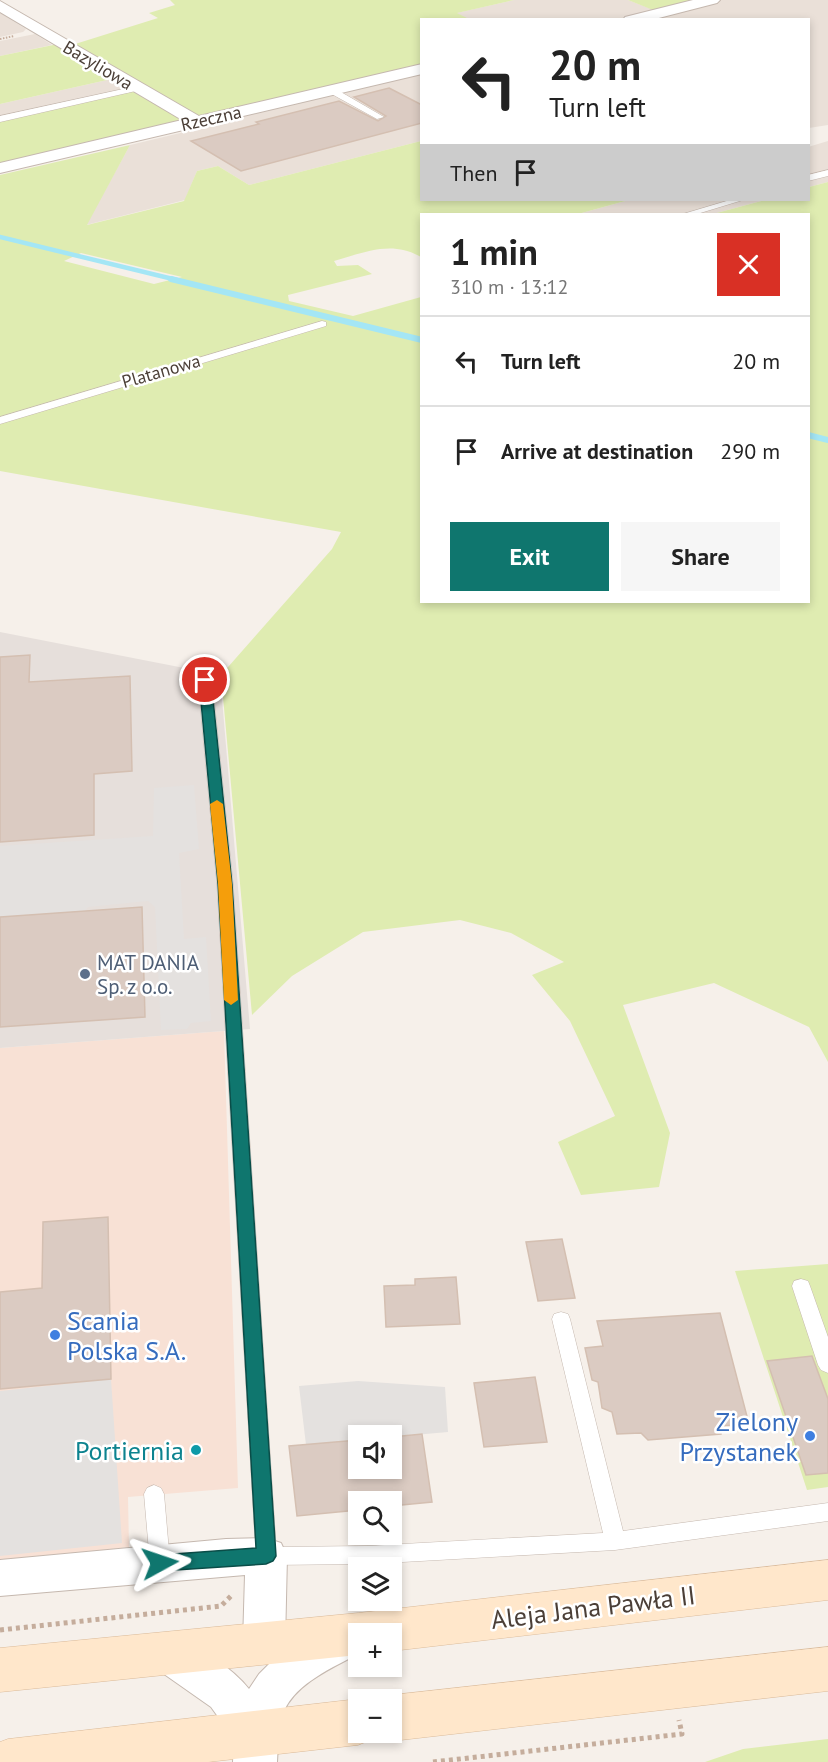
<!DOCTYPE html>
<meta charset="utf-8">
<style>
:root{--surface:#fff;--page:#f6f6f6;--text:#222;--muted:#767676;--line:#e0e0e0;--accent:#0f766e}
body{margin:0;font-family:"PT Sans",sans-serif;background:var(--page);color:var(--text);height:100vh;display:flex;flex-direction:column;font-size:22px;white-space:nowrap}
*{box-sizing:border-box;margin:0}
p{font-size:20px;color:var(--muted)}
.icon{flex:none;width:33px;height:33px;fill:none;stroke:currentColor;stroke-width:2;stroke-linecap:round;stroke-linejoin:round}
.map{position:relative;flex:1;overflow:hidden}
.drawer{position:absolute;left:420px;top:213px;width:390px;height:390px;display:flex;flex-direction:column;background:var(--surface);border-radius:0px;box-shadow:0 3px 9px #0003}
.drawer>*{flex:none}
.guide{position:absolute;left:420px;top:18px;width:390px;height:183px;border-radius:0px;box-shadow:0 3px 9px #0003;background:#fff;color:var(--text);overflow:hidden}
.controls{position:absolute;left:348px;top:1425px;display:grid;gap:12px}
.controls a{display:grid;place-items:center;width:54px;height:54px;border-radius:0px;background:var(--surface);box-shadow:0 3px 9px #0003;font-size:30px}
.pin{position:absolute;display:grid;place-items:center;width:51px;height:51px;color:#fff;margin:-26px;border:3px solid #fff;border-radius:50%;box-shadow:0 2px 6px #0007}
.me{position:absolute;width:66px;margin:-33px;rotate:85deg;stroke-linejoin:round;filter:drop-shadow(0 0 4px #0008)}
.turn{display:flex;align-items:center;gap:21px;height:126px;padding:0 30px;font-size:27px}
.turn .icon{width:78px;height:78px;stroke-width:2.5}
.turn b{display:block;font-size:42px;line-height:51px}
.then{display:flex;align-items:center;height:57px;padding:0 30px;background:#0003;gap:12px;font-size:22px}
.round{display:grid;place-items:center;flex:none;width:63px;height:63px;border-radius:0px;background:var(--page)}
.summary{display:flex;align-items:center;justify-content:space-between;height:102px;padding:0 30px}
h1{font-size:36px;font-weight:700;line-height:45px}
.action{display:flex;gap:12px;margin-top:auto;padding:12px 30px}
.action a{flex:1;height:69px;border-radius:0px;background:var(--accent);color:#fff;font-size:24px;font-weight:700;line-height:69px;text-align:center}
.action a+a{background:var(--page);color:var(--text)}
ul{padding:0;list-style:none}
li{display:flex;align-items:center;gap:18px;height:90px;padding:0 30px;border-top:2px solid var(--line)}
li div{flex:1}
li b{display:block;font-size:22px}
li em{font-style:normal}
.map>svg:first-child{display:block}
</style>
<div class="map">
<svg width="828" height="1762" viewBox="0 0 828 1762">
<rect width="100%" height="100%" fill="#f6f0ea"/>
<path fill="#eae0d8" d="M514,0h114l26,10 42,-10h132v125l-19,3 -1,-108h-339l-13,-7z
M0,13l26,16 -3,3 -23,5z
M35,34l17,11 -52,11v-15z
M421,65v76l-172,44 -31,-19 -21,5 -12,29 -99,25 44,-80 67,-16 -12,-8z
M116,78l15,9 -131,30v-13z
M828,141v41l-19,5 -1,-40z
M629,200h136l-52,14h-135z"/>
<path fill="#f8e1d5" d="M224,1031l14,457 -110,9 1,50 -129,15v-514z"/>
<path fill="#e6dfdb" d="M0,632l220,43 30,354 -250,19z"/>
<path fill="#dfecb1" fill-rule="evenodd" d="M170,0h344l-57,13 12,6 -47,1 -1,45 -225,53 -124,-73 86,-27 -9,-5 26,-8z
M628,0h68l-43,10z
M58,44l58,34 -116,26v-48z
M132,91l53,30 -185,43v-43z
M421,141l1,59h207l-51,14h-156l-1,43c-29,-17 -56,-5 -87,4l3,5 21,-1 14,9 -84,21 1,6 64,15 68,-19 1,305h386v-388h-95l52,-14h43l1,-13 19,-5v880l-19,-35 -95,-44 -91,22 47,128 -11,54 -78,8 -23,-53 57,-26 -45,-95 -38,-46 32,-13 -53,-29 -51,-13 -97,12 -71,44 -40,39 -31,-340 111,-126 9,-17 -341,-61v-296l130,-30 -43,80 97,-24 13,-30 21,-5 31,19zM81,253l101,24 -28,7 -90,-23z
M828,1264v223l-21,3 -72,-219z
M828,1739v23h-123l38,-13z"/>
<path fill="#e4e1df" d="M194,785l5,64 -20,4 5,86 22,-2 5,84 -20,2 -4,6 -26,1 -6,-123 -7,-6 -60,6 -4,5 -84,5v-71l153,-10 1,-48z
M111,1379l11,164 -122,13v-165z
M358,1381l87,6 3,45 -56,5 -34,-1v4l-52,5 -7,-59z"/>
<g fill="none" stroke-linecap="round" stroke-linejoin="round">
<path stroke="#a4e6f5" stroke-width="4.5" d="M0,237l177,43"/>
<path stroke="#a4e6f5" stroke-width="6" d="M171,279l251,61
M808,435l20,5"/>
</g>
<path fill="#dbcbc2" stroke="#d4bfb1" stroke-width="1.5" d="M389,88l33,17v18l-181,48 -50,-30 68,-17 -3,-2 83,-21 39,20 8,-5 -32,-19z
M30,655l-1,27 101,-6 2,95 -38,3v61l-94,7v-185z
M142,907l3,110 -145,10v-110z
M108,1217l3,162 -111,10v-97l42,-4 1,-66z
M562,1239l13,59 -37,3 -12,-59z
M456,1277l4,47 -74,3 -2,-41 31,-1v-6z
M720,1313l29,111 -28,2v8l-73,6 -7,-7 -24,1 -5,-22 -10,-4 -4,-26 -6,-2 -7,-32 18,-2 -6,-25z
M812,1356l16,43v74l-22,2 -39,-114z
M535,1377l12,65 -63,5 -10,-64z
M422,1434l10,68 -40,4v-4h-34v8l-61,6 -8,-70 69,-6v28h34v-31z"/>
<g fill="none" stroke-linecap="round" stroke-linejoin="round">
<g stroke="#c5b8af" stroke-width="1">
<path id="lane" d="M137,86h3v4l-140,32v-6z
M328,88h6l50,29 -7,2 -49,-27z
M828,170v6l-20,5v-6z
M730,200h13l-46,14h-14z
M322,321l4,1v4l-326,98v-7z
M205,676l7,4 21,204 43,663 91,-1 236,-13 -51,-214 2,-5 7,-2 7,2 2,5 53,212 205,-28v18l-213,29 -248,14 -101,1 -7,-3 -3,-6 -39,-672 -19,-204z
M801,1279l7,2 2,5 18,51v36l-7,-3 -3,-5 -26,-79 2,-5z
M154,1485l7,3 3,6 6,69 -3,6 -7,3 -7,-3 -3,-6 -6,-69 3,-6z"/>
</g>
<g stroke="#c5b8af" stroke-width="2">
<path id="street" d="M693,0h27l-3,3 -66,17h-28l2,-3z
M0,1l199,115 223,-52v10l-422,99v-10l182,-43 -182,-108z
M266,1538l15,5 6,13 -2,87 -5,11 48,-28 15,-5 15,5 3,8h-3v20c-24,13 -62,29 -74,57 -6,15 -6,35 -7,51h-44l1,-23 -23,-32 -57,-40 -7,-14 7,-14 15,-5c25,9 64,34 80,55l10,-15 16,-16 -11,4 -15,-5 -6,-14 2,-68 -245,21v-36l226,-21z"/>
</g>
<g stroke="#dbbb9a" stroke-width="1">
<path id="secondary" d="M828,1560v40l-436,51v-17h-34v21l-358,37v-44l358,-35z
M828,1647v44l-436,50 -15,-6 -2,3 -17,7 -150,17h-208v-20l8,-3 350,-40v33h34v-32h-10l10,-5z"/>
</g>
<path stroke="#c5ad9c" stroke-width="2" stroke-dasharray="1.5 1.5" stroke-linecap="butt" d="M0,39l14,-3"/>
<path stroke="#c5ad9c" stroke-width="5" stroke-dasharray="4 4" stroke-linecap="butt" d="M0,1630l221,-24 10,-10
M433,1762l249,-28 -3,-14"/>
<use href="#lane" fill="#fff" fill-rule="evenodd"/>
<use href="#street" fill="#fff" fill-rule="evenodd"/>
<use href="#secondary" fill="#ffe7cb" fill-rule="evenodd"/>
</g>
<path fill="#0f766e" stroke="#0a4d48" stroke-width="1.5" d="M205,676l6,4 21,204 44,672 -3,5 -7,3 -106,7 -7,-2 -3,-6 3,-6 7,-2 96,-7 -38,-664 -19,-204z"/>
<path fill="#f59e0b" d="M217,800l6,4 9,80 6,116 -7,5 -7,-5 -6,-116 -8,-80z"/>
<circle fill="#5c6f8a" stroke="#fff" stroke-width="2" cx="85" cy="974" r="6"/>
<g fill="#3f7fe0" stroke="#fff" stroke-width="2">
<circle cx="55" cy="1335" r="6"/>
<circle cx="810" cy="1436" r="6"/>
</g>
<circle fill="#0f9aa8" stroke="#fff" stroke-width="2" cx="196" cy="1450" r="6"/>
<g text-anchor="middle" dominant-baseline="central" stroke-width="5" stroke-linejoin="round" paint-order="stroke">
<g font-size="18" fill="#4b3f37" stroke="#fff">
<text transform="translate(98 65) rotate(31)">Bazyliowa</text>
<text transform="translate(211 118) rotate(-13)">Rzeczna</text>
<text transform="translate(161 371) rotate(-16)">Platanowa</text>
</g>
<g font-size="21" fill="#4e5e75" stroke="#fff" text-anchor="start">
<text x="97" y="962">MAT DANIA<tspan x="97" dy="24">Sp. z o.o.</tspan></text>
</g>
<g font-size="26" fill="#366cbe" stroke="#fff" text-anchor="start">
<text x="67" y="1320">Scania<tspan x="67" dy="30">Polska S.A.</tspan></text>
<text x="798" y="1421" text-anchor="end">Zielony<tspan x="798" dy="30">Przystanek</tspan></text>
</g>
<g font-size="26" fill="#0d838f" stroke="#fff" text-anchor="end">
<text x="184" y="1450">Portiernia</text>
</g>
<g font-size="26" fill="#4b3f37" stroke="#fff">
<text transform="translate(593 1607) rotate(-7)">Aleja Jana Pawła II</text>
</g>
</g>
</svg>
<div class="controls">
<a><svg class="icon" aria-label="sound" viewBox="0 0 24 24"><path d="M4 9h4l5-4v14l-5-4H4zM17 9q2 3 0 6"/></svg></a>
<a><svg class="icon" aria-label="search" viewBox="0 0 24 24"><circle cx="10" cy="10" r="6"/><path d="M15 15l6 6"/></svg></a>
<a><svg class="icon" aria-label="layers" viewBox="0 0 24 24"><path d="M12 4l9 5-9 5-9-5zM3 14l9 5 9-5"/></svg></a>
<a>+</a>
<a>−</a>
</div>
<div class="pin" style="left:205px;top:680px;background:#d93025"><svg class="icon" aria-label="arrive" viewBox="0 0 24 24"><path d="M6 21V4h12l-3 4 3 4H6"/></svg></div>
<svg class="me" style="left:160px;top:1563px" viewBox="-20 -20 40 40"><path d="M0-17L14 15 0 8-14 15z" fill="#0f766e" stroke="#fff" stroke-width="4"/></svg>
<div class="guide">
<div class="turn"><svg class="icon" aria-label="left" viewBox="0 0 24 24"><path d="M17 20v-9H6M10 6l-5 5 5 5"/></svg><div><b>20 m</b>Turn left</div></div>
<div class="then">Then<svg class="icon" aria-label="arrive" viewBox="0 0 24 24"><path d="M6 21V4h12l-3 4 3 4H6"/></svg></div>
</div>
<section class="drawer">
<div class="summary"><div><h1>1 min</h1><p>310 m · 13:12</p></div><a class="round" style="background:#d93025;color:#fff"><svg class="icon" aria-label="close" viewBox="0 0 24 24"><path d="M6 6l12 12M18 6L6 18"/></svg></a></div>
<ul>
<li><svg class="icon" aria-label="left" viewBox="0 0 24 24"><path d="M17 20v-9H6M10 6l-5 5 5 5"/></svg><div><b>Turn left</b></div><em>20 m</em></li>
<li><svg class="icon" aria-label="arrive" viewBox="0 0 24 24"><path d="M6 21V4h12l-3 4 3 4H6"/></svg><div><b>Arrive at destination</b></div><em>290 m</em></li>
</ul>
<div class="action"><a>Exit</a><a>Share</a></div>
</section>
</div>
